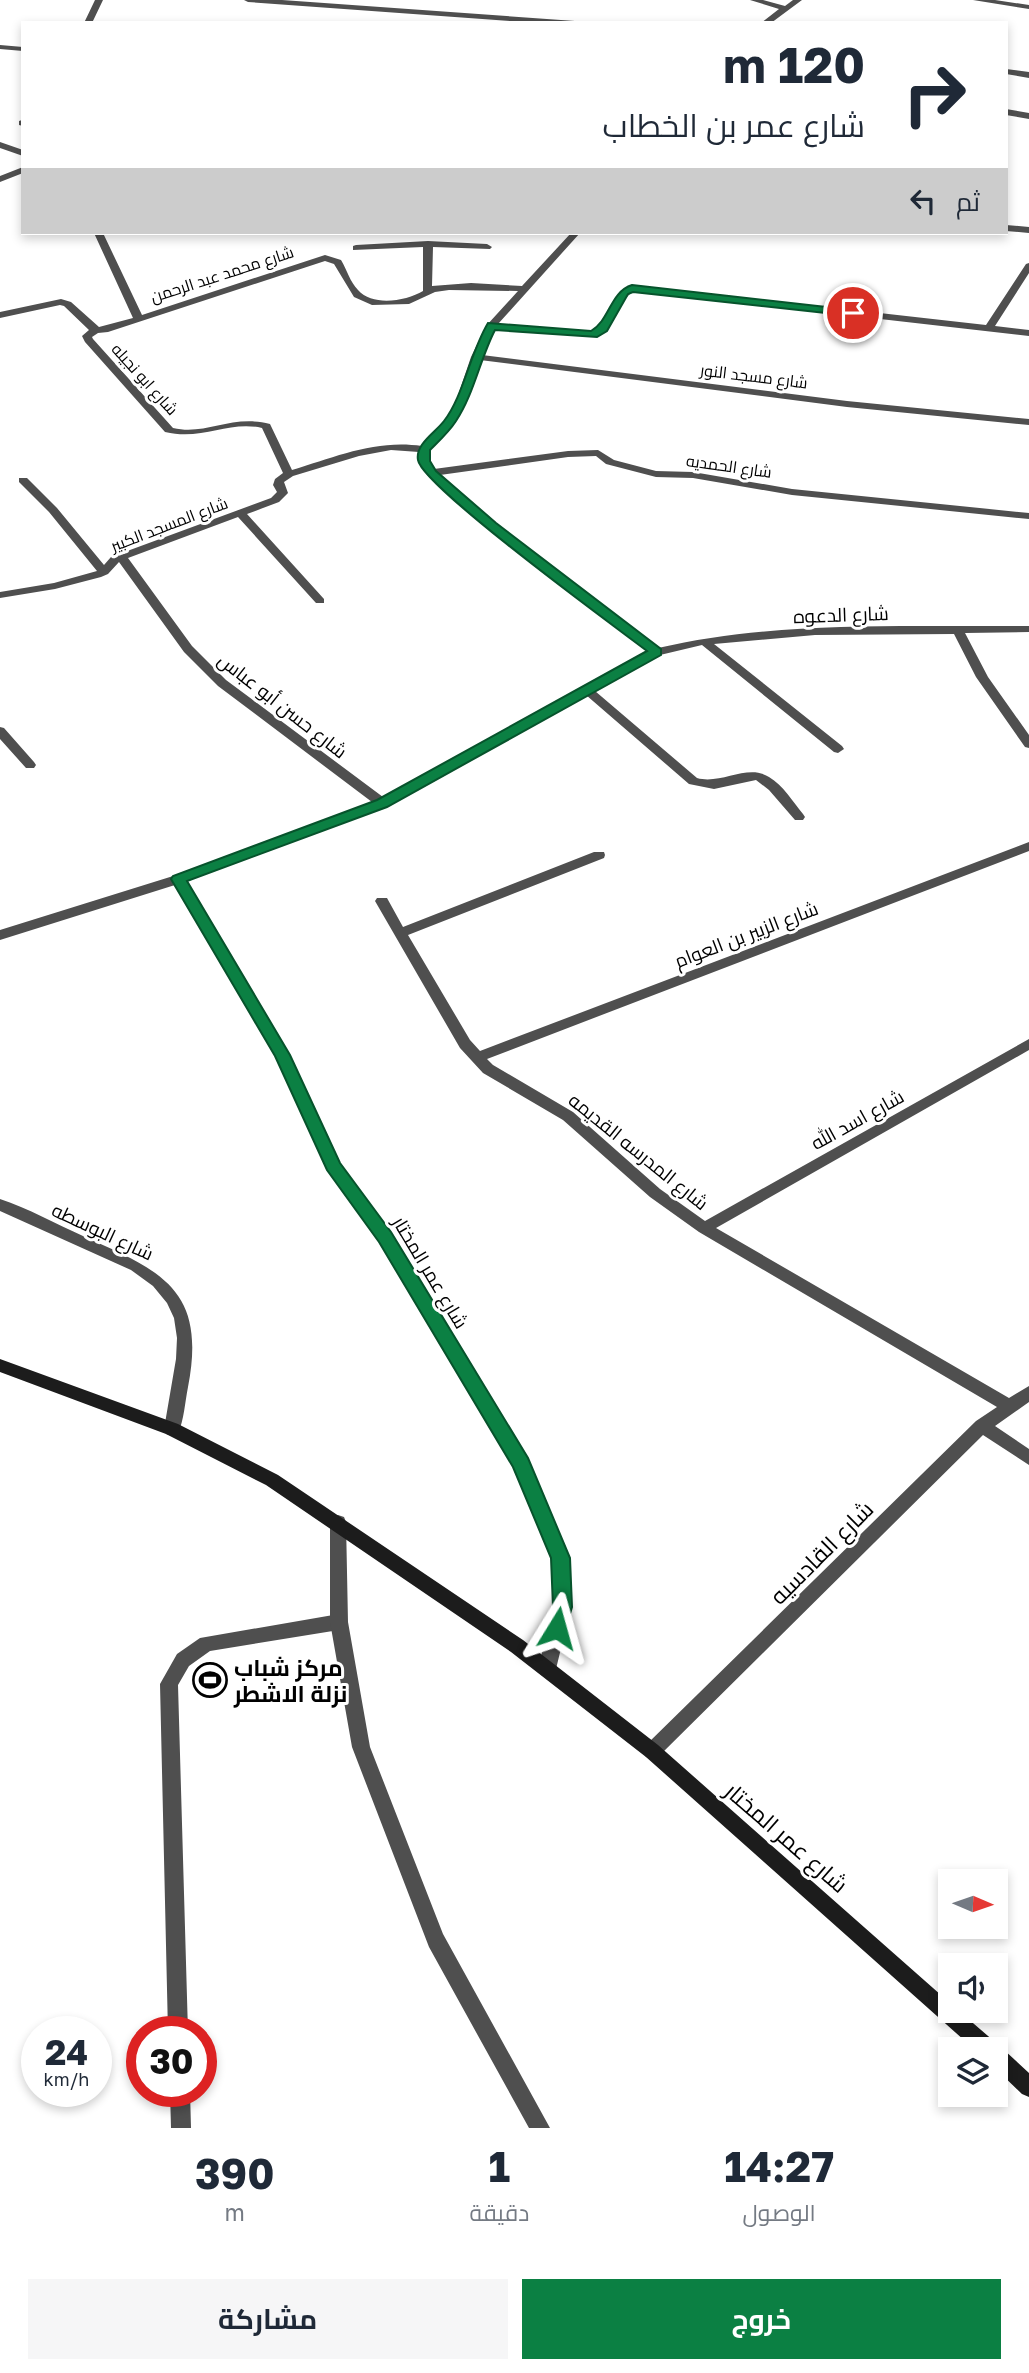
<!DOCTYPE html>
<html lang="ar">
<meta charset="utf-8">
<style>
:root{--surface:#fff;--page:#f6f6f7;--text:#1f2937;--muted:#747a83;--accent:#0b8043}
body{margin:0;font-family:"Golos Text",Cairo,sans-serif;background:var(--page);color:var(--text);direction:rtl;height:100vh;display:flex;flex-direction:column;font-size:26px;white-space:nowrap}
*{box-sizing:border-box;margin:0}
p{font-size:23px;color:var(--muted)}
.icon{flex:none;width:38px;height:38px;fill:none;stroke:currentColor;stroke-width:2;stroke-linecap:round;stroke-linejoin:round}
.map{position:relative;height:2128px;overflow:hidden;direction:ltr}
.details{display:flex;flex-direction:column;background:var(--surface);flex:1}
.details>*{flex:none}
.top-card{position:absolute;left:21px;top:21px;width:987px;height:214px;border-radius:0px;box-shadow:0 4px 10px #0003;direction:rtl;background:#fff;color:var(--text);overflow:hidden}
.needle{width:46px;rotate:92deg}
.fabs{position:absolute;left:938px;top:1869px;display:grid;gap:14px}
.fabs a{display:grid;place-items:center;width:70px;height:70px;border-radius:0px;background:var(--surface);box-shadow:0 4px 10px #0003;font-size:35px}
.speed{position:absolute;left:21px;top:2016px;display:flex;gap:14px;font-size:35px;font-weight:700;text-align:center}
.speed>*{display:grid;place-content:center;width:91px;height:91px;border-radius:50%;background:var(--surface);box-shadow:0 4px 10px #0003;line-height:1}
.speed small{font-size:18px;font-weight:400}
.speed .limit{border:10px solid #d22;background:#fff;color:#111}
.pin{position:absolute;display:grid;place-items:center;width:60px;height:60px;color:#fff;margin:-30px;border:4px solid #fff;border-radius:50%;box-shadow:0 2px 7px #0007}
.me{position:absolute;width:77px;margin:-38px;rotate:8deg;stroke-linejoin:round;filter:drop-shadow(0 0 5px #0008)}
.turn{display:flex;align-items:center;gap:24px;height:147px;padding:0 28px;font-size:32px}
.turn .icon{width:91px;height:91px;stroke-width:2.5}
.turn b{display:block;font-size:49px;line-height:60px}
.then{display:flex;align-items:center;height:66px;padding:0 28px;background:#0003;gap:14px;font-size:26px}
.eta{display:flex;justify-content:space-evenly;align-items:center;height:119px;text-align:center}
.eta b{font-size:42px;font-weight:700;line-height:49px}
.button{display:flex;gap:14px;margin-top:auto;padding:14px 28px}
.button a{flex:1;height:80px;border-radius:0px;background:var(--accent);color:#fff;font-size:28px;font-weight:700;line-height:80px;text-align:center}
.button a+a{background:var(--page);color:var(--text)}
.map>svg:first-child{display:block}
</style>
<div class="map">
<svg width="1029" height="2128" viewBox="0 0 1029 2128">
<rect width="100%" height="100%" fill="#fff"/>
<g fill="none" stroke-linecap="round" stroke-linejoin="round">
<path fill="#4f4f4f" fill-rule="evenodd" d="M339,1614l6,3 3,5 -3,5 -6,3 -129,21 -21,15 -11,19 10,347h-20l-8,-348 17,-30 23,-16z
M170,2091h20l1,37h-20z"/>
<path fill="#4f4f4f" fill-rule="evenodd" d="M95,0h8l-11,23h-8z
M244,0h38l293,21 4,2h-42l-289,-21z
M750,0h13l22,6 8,-6h9l-31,23h-10l18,-14z
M973,0h22l34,5v4z
M0,45l23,2v4l-23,-2z
M1006,69l23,3v6l-23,-4z
M1006,109l23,4v6l-23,-4z
M22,120l1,6 -4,-1v-4z
M0,142l23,8v6l-23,-8z
M23,167v6l-23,9v-6z
M1006,225l23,2v6l-23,-2z
M94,233h9l39,82 183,-60 16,5c6,10 9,22 17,30 15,17 48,11 65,1v-44l-70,3v-4l3,-1 72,-4 59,3 5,3 -2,2 -57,-2 -1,39 39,-3 51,3 49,-53h9l-82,91 93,8c20,-11 18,-39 41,-47l354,40 40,-61 3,-1v10l-34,53 34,4v6l-395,-45c-18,11 -18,36 -38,46l-102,-8 -12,26 365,46 182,18v6l-182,-18 -367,-47 -15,44 -10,18 -26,29v10l5,8 134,-18 30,-1 16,10 42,11 37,1 99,17 237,24v6l-237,-24 -99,-17 -37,-1 -50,-13 -10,-8 -28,1 -128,18 55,49 163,124c121,-28 248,-21 371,-22v6l-64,1 23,44 41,58v13l-4,-1 -49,-70 -22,-43 -139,1 -101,9 128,102 2,3 -6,4 -4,-1 -132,-107 -42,10 -65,36 102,87c24,7 51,-15 72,-1 14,8 24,25 34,37l2,3 -2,3h-8l-26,-30 -13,-10 -42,9 -25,-5 -103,-89 -200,111 -200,75 104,174 49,108 51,70 139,230 39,95 3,49 -15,62 -3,6 -6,2 -6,-2 -3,-6 15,-62 -1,-49 -38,-92 -134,-225 -52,-71 -52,-114 -101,-171 -175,55v-10l186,-58 186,-70 -154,-116 -34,-34 -65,-90 -11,12 -7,3 -46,12 -55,9v-6l54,-9 43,-12 -48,-59 -30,-30v-4h8l30,30 47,57 7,-8 160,-59 6,-6 -4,-7 2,-6 8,-6 -21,-45c-33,-8 -59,13 -97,4l-80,-90 -3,-6 7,-6 -25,-24 -4,-1 -60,13v-6l61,-13 10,3 28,25 34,-9zM325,261l9,3 20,33 18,8 37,-1 26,-12 14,-2 69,1 -32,35 -15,31 -16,47 -9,17 -24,25c-46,-7 -87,11 -130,24l-22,-46c-39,-10 -64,12 -97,4l-80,-89 -1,-2 6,-4 10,-1zM391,450l28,2v9l8,14 60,53 161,124 -265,145 -157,-117 -34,-34 -64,-88 110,-41 78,86h8v-4l-77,-85 32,-12 9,-9 -4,-11 9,-6 66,-20z
M0,727l4,1 30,34 2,3 -2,3h-8l-26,-29z
M1029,842v9l-542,208 6,6 80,47 87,77 45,32 324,-182v11l-313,178 293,170 20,-12v16l-34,24 34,23v16l-46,-30 -325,322 -6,2 -6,-2 -3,-6 3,-6 330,-324 21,-14 -298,-175 -49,-35 -87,-77 -80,-47 -23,-25 -85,-147 2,-3h10l16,29 191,-75h10l1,3 -1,3 -196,77 62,105 10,11z
M0,1199c28,9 56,25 83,37 78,35 124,53 105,151 -3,15 -4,33 -10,47l-6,2 -6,-2 -2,-5 12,-70 1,-21 -3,-20 -7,-15 -14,-17 -22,-16 -131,-59z
M338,1515l6,2 2,5 2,100 22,125 73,187 107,194h-21l-100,-181 -77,-200 -22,-125v-100l2,-5z"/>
<path fill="#1c1c1c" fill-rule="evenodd" d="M0,1359l178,65 100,51 245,165 135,105 292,258v8h9l36,31 2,4 6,3 26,24v24l-7,-3 -26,-25v-20h-22l-328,-292 -135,-105 -245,-167 -100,-51 -166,-62z"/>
</g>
<path fill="#0b8043" stroke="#07532c" stroke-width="2" d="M632,285l221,25 6,3 -6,3 -220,-24 -5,2 -21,37 -10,6 -102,-7c-15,29 -21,64 -39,91 -7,11 -17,20 -26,29v11l6,10 60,52 165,126v6l-274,152 -200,74 103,174 50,108 51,69 137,226 42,100 2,49 -8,27 -7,3 -7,-3 -3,-6 6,-21 -2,-49 -38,-91 -134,-225 -52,-72 -52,-114 -104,-177 2,-3 204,-76 270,-149c-33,-25 -225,-165 -229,-191 -3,-16 18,-28 26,-39 19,-24 26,-68 44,-98l103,8c19,-11 19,-39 41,-46z"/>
<defs>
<g id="stadium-ring" transform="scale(1.75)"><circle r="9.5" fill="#fff" stroke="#000" stroke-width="1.5"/><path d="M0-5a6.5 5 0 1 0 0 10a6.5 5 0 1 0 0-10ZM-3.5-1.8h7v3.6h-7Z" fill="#000"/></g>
</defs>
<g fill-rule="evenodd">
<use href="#stadium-ring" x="210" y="1680"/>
</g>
<g text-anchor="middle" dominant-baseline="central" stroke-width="6" stroke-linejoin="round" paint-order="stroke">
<g font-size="16" fill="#000" stroke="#fff">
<text transform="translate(222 274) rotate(-18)">شارع محمد عبد الرحمن</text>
<text transform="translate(754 376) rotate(7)">شارع مسجد النور</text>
<text transform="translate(145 379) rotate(48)">شارع ابو نجيله</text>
<text transform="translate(729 466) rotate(8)">شارع الحمديه</text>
<text transform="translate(169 524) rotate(-21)">شارع المسجد الكبير</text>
</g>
<g font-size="19" fill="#000" stroke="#fff">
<text transform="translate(841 614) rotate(-2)">شارع الدعوه</text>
<text transform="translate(283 705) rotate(38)">شارع حسن أبو عباس</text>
<text transform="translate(746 934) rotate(-21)">شارع الزبير بن العوام</text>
<text transform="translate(857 1119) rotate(-29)">شارع اسد الله</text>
<text transform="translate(639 1151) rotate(39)">شارع المدرسه القديمه</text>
<text transform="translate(103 1231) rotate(25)">شارع البوسطه</text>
<text transform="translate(431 1272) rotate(59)">شارع عمر المختار</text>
</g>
<g font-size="23" fill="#000" stroke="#fff">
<text transform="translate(821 1552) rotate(-45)">شارع القادسيه</text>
<text transform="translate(787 1837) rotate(41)">شارع عمر المختار</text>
</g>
<g font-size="23" font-weight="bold" fill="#000" stroke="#fff" text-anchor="start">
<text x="234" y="1667">مركز شباب<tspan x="234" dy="26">نزلة الاشطر</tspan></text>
</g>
</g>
</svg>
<div class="fabs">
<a><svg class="needle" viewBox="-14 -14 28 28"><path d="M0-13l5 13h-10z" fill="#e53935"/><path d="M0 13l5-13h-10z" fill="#747a83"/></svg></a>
<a><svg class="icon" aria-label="sound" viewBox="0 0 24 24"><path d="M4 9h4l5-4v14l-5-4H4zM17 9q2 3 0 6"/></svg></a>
<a><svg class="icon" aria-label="layers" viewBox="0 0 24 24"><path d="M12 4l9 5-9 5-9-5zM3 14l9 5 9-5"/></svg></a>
</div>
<div class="speed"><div>24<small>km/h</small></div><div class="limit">30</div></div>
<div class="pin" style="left:853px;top:313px;background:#d93025"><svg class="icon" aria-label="arrive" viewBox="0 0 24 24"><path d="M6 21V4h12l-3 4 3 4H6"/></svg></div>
<svg class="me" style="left:557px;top:1628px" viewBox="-20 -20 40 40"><path d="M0-17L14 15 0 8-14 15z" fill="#0b8043" stroke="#fff" stroke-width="4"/></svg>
<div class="top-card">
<div class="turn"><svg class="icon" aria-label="right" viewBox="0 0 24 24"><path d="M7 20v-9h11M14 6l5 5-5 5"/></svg><div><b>120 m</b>شارع عمر بن الخطاب</div></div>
<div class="then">ثم<svg class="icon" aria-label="left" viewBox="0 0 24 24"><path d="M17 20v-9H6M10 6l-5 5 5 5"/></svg></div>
</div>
</div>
<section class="details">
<div class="eta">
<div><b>14:27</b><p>الوصول</p></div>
<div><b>1</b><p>دقيقة</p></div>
<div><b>390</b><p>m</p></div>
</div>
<div class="button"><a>خروج</a><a>مشاركة</a></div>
</section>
